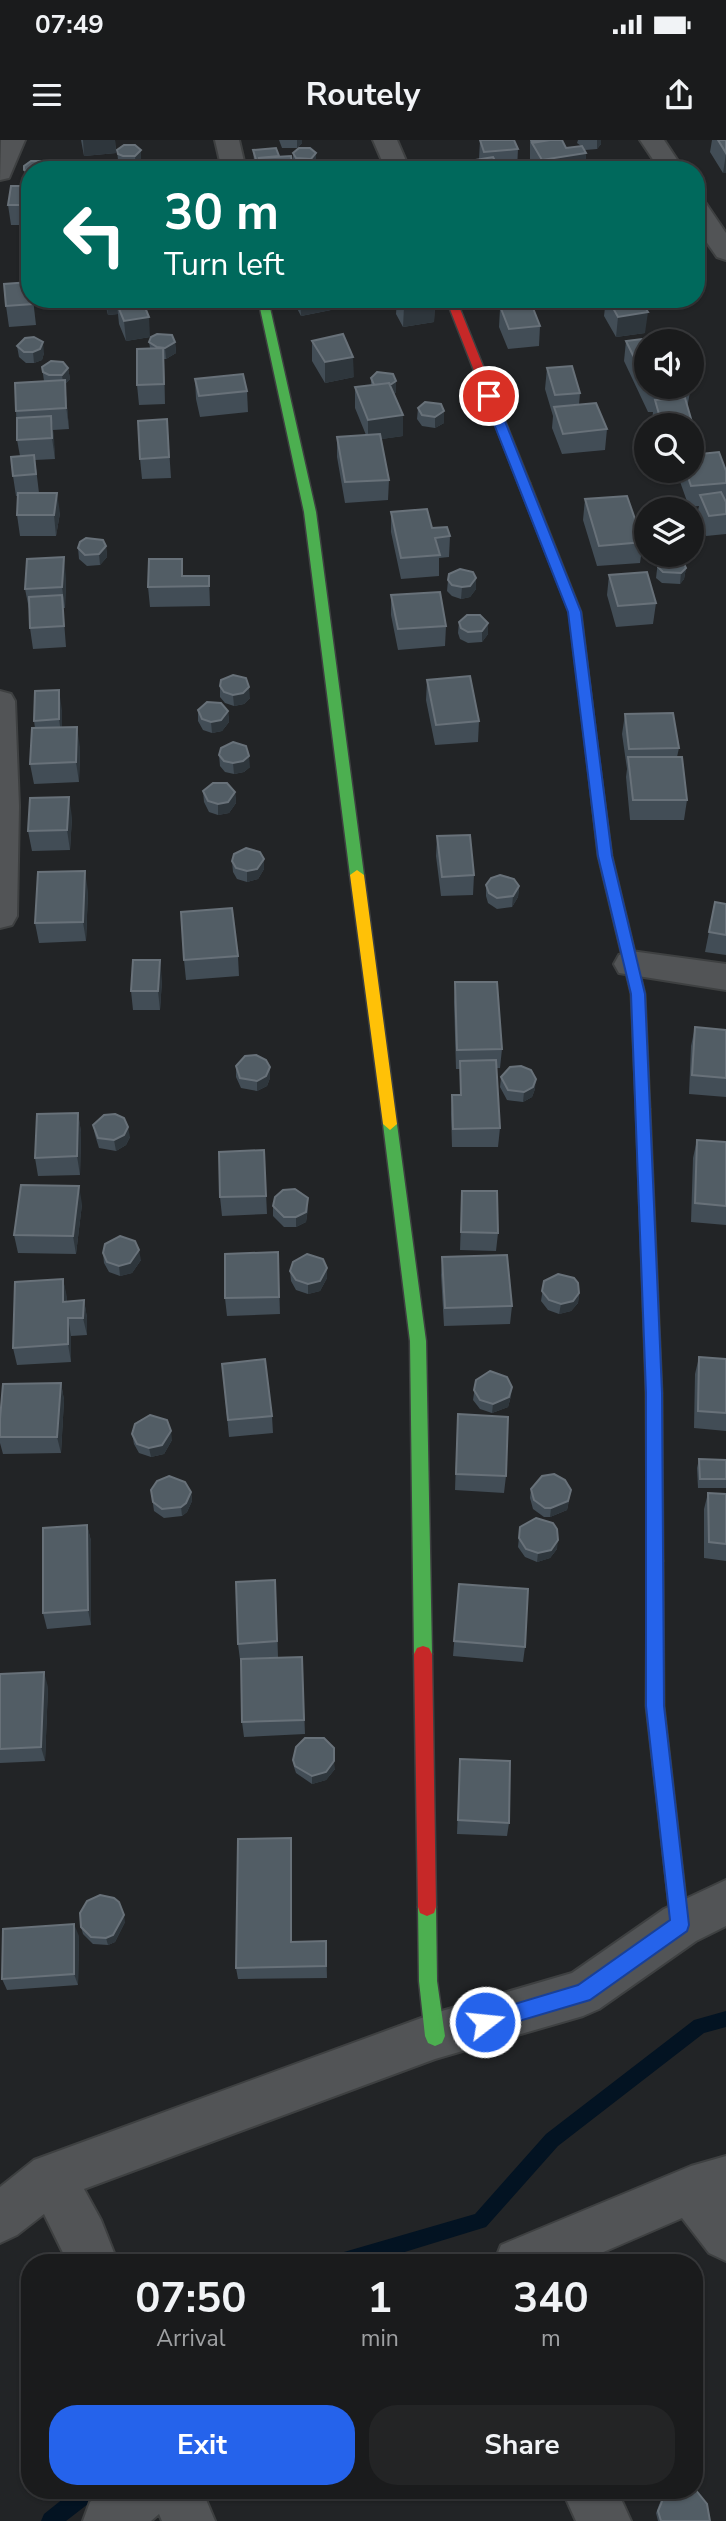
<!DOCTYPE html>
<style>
:root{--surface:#1a1b1c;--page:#232425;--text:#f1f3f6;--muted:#9fa1a3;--line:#38393b;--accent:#2563eb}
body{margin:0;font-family:"Nunito Sans",sans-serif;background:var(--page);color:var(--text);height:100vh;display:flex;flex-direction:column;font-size:26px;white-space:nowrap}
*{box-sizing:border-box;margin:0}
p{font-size:23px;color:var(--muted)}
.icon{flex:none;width:38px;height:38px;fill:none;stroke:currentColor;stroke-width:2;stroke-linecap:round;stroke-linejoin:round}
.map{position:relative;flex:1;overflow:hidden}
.side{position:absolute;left:21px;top:2114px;width:682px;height:245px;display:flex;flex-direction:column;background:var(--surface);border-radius:28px;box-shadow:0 2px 5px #0004,0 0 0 2px var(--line)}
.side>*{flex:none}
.guide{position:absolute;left:21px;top:21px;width:684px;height:147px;border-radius:28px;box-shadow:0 2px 5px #0004,0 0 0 2px var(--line);background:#00695c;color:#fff;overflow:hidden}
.buttons{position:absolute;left:634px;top:189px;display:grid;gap:14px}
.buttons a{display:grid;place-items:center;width:70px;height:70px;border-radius:50%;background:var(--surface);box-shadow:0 2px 5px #0004,0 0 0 2px var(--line);font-size:35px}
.pin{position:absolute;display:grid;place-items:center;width:60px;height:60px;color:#fff;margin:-30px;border:4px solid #fff;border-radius:50%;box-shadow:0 2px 7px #0007}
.me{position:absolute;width:77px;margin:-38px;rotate:74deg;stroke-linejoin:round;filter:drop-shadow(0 0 5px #0008)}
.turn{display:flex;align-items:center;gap:24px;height:147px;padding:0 28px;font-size:32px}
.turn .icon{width:91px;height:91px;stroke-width:2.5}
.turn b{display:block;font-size:49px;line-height:60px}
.eta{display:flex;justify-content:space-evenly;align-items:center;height:119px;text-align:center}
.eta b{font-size:42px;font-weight:700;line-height:49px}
.action{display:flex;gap:14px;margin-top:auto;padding:14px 28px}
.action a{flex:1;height:80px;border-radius:28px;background:var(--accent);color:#fff;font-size:28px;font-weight:700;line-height:80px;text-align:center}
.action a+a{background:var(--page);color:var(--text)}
.status{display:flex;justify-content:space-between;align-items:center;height:49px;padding:0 35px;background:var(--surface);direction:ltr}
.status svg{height:19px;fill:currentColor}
header{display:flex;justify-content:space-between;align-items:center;height:91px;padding:0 28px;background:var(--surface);font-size:32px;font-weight:700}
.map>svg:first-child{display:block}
</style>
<div class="status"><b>07:49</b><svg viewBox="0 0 49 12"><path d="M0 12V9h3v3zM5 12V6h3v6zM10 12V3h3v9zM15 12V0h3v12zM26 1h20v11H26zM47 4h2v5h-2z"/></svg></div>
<header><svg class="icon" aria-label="menu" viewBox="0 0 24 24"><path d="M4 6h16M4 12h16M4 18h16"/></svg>Routely<svg class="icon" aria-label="share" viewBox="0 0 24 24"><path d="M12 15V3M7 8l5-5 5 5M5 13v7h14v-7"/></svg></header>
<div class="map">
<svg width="726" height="2381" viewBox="0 0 726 2381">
<rect width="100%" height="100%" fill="#222426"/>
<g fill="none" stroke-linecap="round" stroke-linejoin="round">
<path fill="#031322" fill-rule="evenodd" d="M726,1871v16l-22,6 -146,113 -72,81 -117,36h-41l3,-6 6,-3 138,-40 71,-80 148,-114z
M74,2350h25l-2,7 -31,24h-25l3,-7z"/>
<g stroke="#3e4041" stroke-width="4">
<path id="street" d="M1,0h24l-16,38 -9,2z
M215,0h24l7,30h-24z
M373,0h24l13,30h-24z
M640,0h24l20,30h-24z
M696,60l9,2 21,31v27l-9,-3 -21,-30z
M0,551l11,3 4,7 4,105 -2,110 -5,9 -12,3z
M631,811l95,13v26l-107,-17 -5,-9 5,-9z
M726,1740v46l-30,15 -97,68 -16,7 -148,43 -351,130 17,31 17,43h-50l-24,-49 -27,21 -17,8v-56l34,-27 401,-147 137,-40 92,-64z
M726,2016v105l-17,-8 -27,-35 -104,45h-84l7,-18 190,-79z
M106,2350h96l13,31h-53l-3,-7 -8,7h-68l7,-19z
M562,2350h55l14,31h-55z"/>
</g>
<g stroke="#3e4041" stroke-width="3">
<path id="fast" d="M258,159h10l48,213 48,363 -7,5 -7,-5 -46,-363z
M390,978l7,6 29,217 6,313 -3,6 -6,2 -6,-2 -3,-6 -4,-313 -27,-217z
M655,1414l6,2 2,5 1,145 25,219 -2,6 -7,3 -7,-3 -2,-6 -25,-219 1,-145 2,-5z
M427,1758l7,3 2,6 1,74 8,55 -3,7 -7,3 -7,-3 -3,-7 -6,-55 -1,-74 2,-6z"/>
</g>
<g stroke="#3e4041" stroke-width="3">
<path id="slow" d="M524,339l6,4 51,129 17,139 -6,4 -6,-4 -17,-139 -51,-129z
M357,730l7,5 33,249 -7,6 -7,-6 -33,-249z
M643,963l7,6 12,284 1,168 -2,5 -6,2 -6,-2 -2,-5 -1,-168 -10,-284z"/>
</g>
<g stroke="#3e4041" stroke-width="3">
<path id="jam" d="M446,159h10l74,184 -2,3h-8l-2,-3z
M592,607l6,4 14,105 33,138 5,115 -7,6 -7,-6 -5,-115 -33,-138 -12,-105z
M423,1506l6,2 3,6 4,253 -2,6 -7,3 -7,-3 -2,-6 -4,-253 3,-6z"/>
</g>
<use href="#street" fill="#525456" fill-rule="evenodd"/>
<use href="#fast" fill="#4caf50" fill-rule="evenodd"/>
<use href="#slow" fill="#ffc107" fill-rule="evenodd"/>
<use href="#jam" fill="#c62828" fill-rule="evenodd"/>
</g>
<path fill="#424d56" d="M81,0h34l1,13 -32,3z
M279,0h23v3l-5,5h-15z
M480,0l38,9 -1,20 -60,1v-7l22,-4z
M530,0h32l4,8 15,-2 -4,-3 1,-3h23v4l-4,5 -12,1 -2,-2 3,5 -1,14 4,3h-55l-4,-7z
M712,0h14v33h-3l-13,-21z
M310,8l6,16 -5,6 -15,-1 -3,-5v-11z
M117,10h24v11l-4,5 -19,-6z
M253,10l26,6 14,14h-37l-2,-9z
M24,26l6,4v13l-5,-2z
M30,46v39h-19l-3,-20z
M33,159l3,26 -27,2 -3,-21z
M104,159h27l19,38 -24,4 -7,-17 -1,-10 -10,1z
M292,159h49v9l-40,8z
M397,159h36l2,3 -1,20 -31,5 -7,-13z
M496,159h25v5l19,22 -1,20 -31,3 -9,-22 1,-18 -4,-6z
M606,159h33l6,34 -29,4 -12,-21z
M312,201l42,36 -29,6 -13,-22z
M626,201h20v46h45l-4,21 7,21 -3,19v-23h-38l-1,-5 1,-8h-5l-24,-51z
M149,202h26l1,11 -10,6h-2l1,45 -26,1 -2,-20 13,-37z
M17,206l27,7 -2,7 -8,3h-8l-7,-6z
M42,227l26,1 2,11 -5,5 4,45 -16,1 2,29 -20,1 4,33 21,20 -4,23h-36l-3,-21 1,-19h-2l-3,-20 7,-20 -3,-16 -1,-29 28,-30z
M547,228l33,25 -1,12 28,24 -2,21 -43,4 -10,-26 1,-12 -8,-27z
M371,238l25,14 -2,2 9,42 -22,3 8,41 -1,20 -43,3 -8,-46v-20l29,-2 -11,-27v-21l16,-2z
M195,239l52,12 1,21 -48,5 -4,-18z
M418,268l26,3v12l-9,5 -13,-2 -5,-7z
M167,279l4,59 -29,1 -2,-20z
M678,331h48v63l-20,2 -9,-21 2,-9 -10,1 -11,-31z
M585,359l58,43 -3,21 -43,3 -14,-46z
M391,372l59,24 -1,21 -10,1v18l-38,3 -10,-47z
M106,406l1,11 -7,8 -13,1 -8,-7 -1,-11z
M658,421l28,7 -2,11 -4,5 -18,-1 -6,-5z
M609,435l47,28 -3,21 -37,3 -9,-32z
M183,436h26l1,30 -60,1 -2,-20z
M66,438l-1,30h-2l3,39 -33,2 -3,-21 -1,-19 -4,-20z
M448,440l28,9 -6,8 -9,2 -9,-3 -5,-5z
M391,455l55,31 -1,20 -47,4 -7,-35z
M459,482l29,12 -6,8 -14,1 -8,-4 -2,-6z
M427,540l52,41 -1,21 -43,3 -9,-45z
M220,546l30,12 -6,6 -10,2 -9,-3 -5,-6z
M62,570v17l18,20 -1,35 -45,2 -4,-20 5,-36 -1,-7z
M198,570l30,1 1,11 -7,9 -10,2 -9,-3 -5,-9z
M625,574l54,34 -2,9 10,43 -3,20h-54l-4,-43 1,-8 -5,-35z
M219,615l31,12 -6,5 -10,2 -9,-2 -5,-6z
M203,651l32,1 1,11 -7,10 -11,2 -9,-3 -5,-10z
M72,677l-2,33 -38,1 -4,-20z
M437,696l37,39 -1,20 -32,1 -5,-40z
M232,721l32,8 -6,10 -11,3 -10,-3 -4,-7z
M486,745l33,1 -1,11 -6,10 -15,2 -9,-6 -2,-7z
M88,751l-2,50 -47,2 -4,-20z
M715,762l11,2v51l-21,-3z
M238,816l1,20 -53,4 -2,-20z
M162,840l-2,30h-27l-2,-19z
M455,842l47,67 -2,19h-4l4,60 -2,19h-46l-1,-33 1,-19h8v-26h-4l-2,-67z
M695,887l31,3v67l-37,-3 2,-48z
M236,926l34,12 -3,8 -10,5 -16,-3 -5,-11z
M501,937l34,12 -3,8 -9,5 -16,-2 -7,-13z
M78,973l3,19 -1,43 -42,1 -3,-18z
M93,985l37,12 -4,8 -10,6 -17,-3 -4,-13z
M697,1000l29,2v83l-35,-3 2,-64z
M264,1010l3,64 -45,2 -2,-19z
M462,1051l36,42 -2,18 -36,-1z
M82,1064l-6,50 -58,-1 -4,-18z
M273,1066l35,2 -2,14 -10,5h-12l-11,-11z
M278,1112l2,62 -53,2 -2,-18z
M103,1113l38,7 -9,13 -12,3 -11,-4 -5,-9z
M442,1117l70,49 -2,18 -66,2 -3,-51z
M290,1131l37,7 -7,13 -12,3 -12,-4 -5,-9z
M63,1139l4,22 17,-1 3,18v17l-16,1v26l-54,3 -4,-17z
M544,1141l35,12 -1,10 -7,8 -12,3 -11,-4 -7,-9z
M699,1217l27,2v72l-32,-3 1,-54z
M222,1224l50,52 1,17 -44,4z
M476,1240l35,16 -3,11 -16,6 -12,-4 -7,-9z
M61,1243l3,17 -3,53 -58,1 -3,-11v-24z
M457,1291l49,45 -2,17 -49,-3z
M132,1294l40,6 -8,14 -13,3 -12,-4 -5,-9z
M699,1319l27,1v28h-28l-1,-20z
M531,1349l40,1 -4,20 -17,7h-6l-11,-8 -3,-11z
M151,1350l40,2 1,9 -5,11 -5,4 -18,2 -10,-7z
M708,1353l18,1v67l-22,-3v-49z
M87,1385l4,16v84l-44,4 -4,-16z
M520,1387l37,22 -7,9 -13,4 -12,-5 -7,-10z
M459,1444l66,63 -2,15 -70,-6z
M276,1456l2,61 -31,2 55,-2 3,77 -61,3 -2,-15 -1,-62h-1l-2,-16z
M0,1534l48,13 -3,74 -45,2z
M460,1619l49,64 -2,13 -50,-2z
M293,1620l42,9 -9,11 -14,4 -16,-11 -2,-6z
M292,1711v91l34,-1 1,37 -89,1 -2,-11z
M125,1782l-10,20 -7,3 -15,-1 -10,-10 -2,-7z
M79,1796l-1,49 -71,5 -5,-11z
M670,2350l40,31h-52l-2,-8 6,-16z"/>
<path fill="#2e363c" d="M83,0h32l1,13 -32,3z
M297,0h5v3l-5,5z
M597,0h4v4l-4,5z
M141,10v11l-4,5v4h-1l-1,-14z
M316,13v11l-5,6v-11z
M586,13l-1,17h-44l1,-10z
M726,14v19h-3z
M106,159h25l1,13 -15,-8 1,10 -10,1z
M300,159h41v9l-40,8z
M517,159h4v5l-5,6z
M435,162l-1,20 -31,5 1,-20z
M648,172l-3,21 -29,4 2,-20z
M149,177l1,20 -24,4 -2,-20z
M43,202l1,11 -2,7 -8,3 -1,-11z
M175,202l1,11 -10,6 -1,-11z
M353,217l1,20 -29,6v-21z
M68,228l2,11 -5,5 4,45 -7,-54z
M396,241v11l-9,6v-11z
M444,271v12l-9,5v-11z
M403,275v21l-35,5v-21z
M51,276l3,21 1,22 -3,-21z
M57,353l3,20 -4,23 -2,-21z
M106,406l1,11 -7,8 -1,-11z
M64,417l2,21 -1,30 -3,-21z
M686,428l-2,11 -4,5 1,-11z
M476,438v11l-6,8 -9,2 1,-12z
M488,483v11l-6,8v-11z
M249,547l1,11 -6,6 -10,2 -1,-11z
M59,550l3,20v30l-3,-21z
M228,571l1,11 -7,9 -10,2 -1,-11z
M77,587l3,20 -1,35 -3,-20z
M249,616l1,11 -6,5 -10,2 -1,-11z
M235,652l1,11 -7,10 -11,2v-11z
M69,657l3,20 -2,33 -3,-20z
M264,719v10l-6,10 -11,3v-11z
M85,731l3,20 -2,50 -3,-19z
M519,746l-1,11 -6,10 1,-11z
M160,820l2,20 -2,30 -2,-19z
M270,927v11l-3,8 -10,5v-10z
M536,939l-1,10 -3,8 -9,5 1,-10z
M78,973l3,19 -1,43 -3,-19z
M128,987l2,10 -4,8 -10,6 -2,-11z
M79,1046l3,18 -6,50 -3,-18z
M308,1058v10l-2,14 -10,5v-10z
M139,1110l2,10 -9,13 -12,3 -1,-10z
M327,1128v10l-7,13 -12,3v-10z
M63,1139l4,18 -1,22 -3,-17z
M579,1153l-1,10 -7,8 -12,3 2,-10z
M84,1160l3,18v17l-4,-17z
M68,1178l3,18v26l-3,-18z
M61,1243l3,17 -3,53 -4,-16z
M512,1247l-1,9 -3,11 -16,6 1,-9z
M171,1291l1,9 -8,14 -13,3 -2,-9z
M571,1350l-4,20 -17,7 1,-9z
M191,1352l1,9 -5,11 -5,4 -1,-9z
M87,1385l4,16v84l-3,-15z
M558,1400l-1,9 -7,9 -13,4 1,-9z
M44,1532l4,15 -3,74 -4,-14z
M334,1621l1,8 -9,11 -14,4v-8z
M291,1698l1,13v103l-1,-12z
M124,1775l1,7 -10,20 -7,3 -2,-7z
M74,1784l5,12 -1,49 -4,-11z"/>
<path fill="#525d65" stroke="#687179" stroke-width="2" d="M480,0h34l4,9 -34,3z
M531,0h19l-18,2z
M550,0h12l4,8 16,-2 4,7 -44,7 -10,-17z
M718,0h8v13z
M124,5h11l6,5 -6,6h-12l-5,-2 -1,-4z
M276,8l3,8 -20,2v5h-2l-4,-13z
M299,8h11l6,5 -5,6 -15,-1 -3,-5z
M291,16l2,14h-31l-3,-12z
M493,17l7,13h-39l-4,-7z
M97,20h39v10h-39z
M31,21h11l5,5 -3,4h-14v3l-6,-3v-4z
M573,26l15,2 1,2h-20z
M11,46h19v19h-22z
M30,142v17h3v5l-27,2 -2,-22z
M400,159h33l2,3 -31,5z
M608,159h31l9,13 -30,5z
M142,160l7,17 -25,4 -7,-17z
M531,163l9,23 -31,3 -9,-23z
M157,194l15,1 3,7 -10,6 -8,-1 -8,-5 2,-5z
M343,194l10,23 -28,5 -13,-21z
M666,196l3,5h-23v41l-20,-41z
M34,197l9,5 -3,7 -7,3h-9l-7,-6 8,-8z
M163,208l1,36 -27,1v-36z
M51,221l12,1 5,6 -6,7h-13l-6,-3 -1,-5z
M572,226l8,27 -25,2 -8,-27z
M377,232l16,2 3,7 -6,4 -1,-2 -15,2 -3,-7z
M243,234l4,17 -48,5 -4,-17z
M65,240l1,28 -50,3 -1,-28z
M389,243l14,32 -35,5 -13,-33z
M648,247h43l-41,5z
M685,258l9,31h-3v-4h-29l-7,-25z
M425,262l16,2 3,7 -9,6 -13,-2 -4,-7z
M596,263l11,26 -44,5 -9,-27z
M51,276l1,22 -35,2v-22z
M167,279l2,38 -29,2 -2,-38z
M380,294l9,46 -44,2 -8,-45z
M719,312l7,19v12l-35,3 -5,-15h5v-16z
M34,315l2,19 -23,2 -2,-19z
M721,352l5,10v12l-17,2 -9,-21z
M18,353h39l-3,22h-37z
M627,356l16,46 -44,4 -14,-47z
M427,369l5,19 15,-1 3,9 -15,2 5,17 -39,3 -10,-46z
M86,398l17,2 3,6 -7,8 -14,1 -7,-7 2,-6z
M669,416l13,3 4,9 -5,5 -18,-1 -5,-5v-6z
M64,417l-2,30 -37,2 2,-30z
M149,419h33v17h27v10l-61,1z
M460,429l13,3 3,6 -6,8 -8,1 -10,-2 -4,-5 1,-6z
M647,432l9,31 -38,3 -9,-31z
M440,452l6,34 -48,3 -7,-34z
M62,455l2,31 -34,2 -1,-31z
M467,475h13l8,8 -6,8 -14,1 -7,-4 -2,-6z
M233,535l13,3 3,9 -6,6 -10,2 -9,-3 -4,-6 1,-6z
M470,536l9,45 -43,4 -9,-45z
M59,550v29l-25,2 1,-30z
M207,562l14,1 7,8 -7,9 -10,2 -9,-3 -4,-9z
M673,573l6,35 -50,1 -4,-35z
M77,587l-1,35 -46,2 2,-36z
M233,602l13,4 3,10 -6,5 -10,2 -9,-2 -5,-6 2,-7z
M628,617h54l5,43h-54z
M213,643h14l8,9 -7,10 -10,2 -10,-3 -5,-10z
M69,657l-2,33 -39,1 2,-33z
M470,695l4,40 -32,2 -5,-41z
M246,708l14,4 4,7 -7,10 -10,2 -11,-3 -4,-7 2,-7z
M85,731l-2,51 -48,1 3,-51z
M500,735l14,4 5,7 -6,10 -16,2 -8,-5 -3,-8 5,-7z
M715,762l11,2v31l-17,-3z
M232,768l6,48 -54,4 -3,-48z
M133,820h27l-2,31h-27z
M455,842h42l5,67 -45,1z
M695,887l31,3v48l-34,-3z
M256,915l10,5 4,7 -4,9 -9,5 -17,-3 -4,-12 9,-10z
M496,920l4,68 -47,1 -1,-34h9l-1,-34z
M521,926l10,4 5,9 -3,8 -9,5 -16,-2 -7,-13 9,-10z
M78,973l-1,43 -42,2 2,-44z
M115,974l9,4 4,9 -4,8 -10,5 -16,-2 -5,-13 11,-10z
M697,1000l29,2v64l-31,-3z
M264,1010l2,46 -46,1 -1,-45z
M21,1045l58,1 -6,50 -59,-1z
M295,1049l13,9 -2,14 -10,5h-12l-11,-11 2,-9 8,-7z
M462,1051h35l1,42 -37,-1z
M120,1096l15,5 4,9 -9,13 -11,3 -12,-4 -4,-9 2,-9z
M278,1112l1,45 -54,1v-44z
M307,1114l16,5 4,9 -7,13 -12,3 -12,-4 -6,-9 3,-9z
M507,1115l5,51 -67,2 -3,-51z
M558,1134l16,4 4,5 1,10 -6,8 -12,3 -12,-4 -7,-9 2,-10z
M63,1139v23l21,-2 -1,18h-15v26l-55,4 2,-66z
M699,1217l27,2v54l-28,-2z
M265,1219l7,57 -44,4 -6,-56z
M490,1231l17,6 5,10 -3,10 -16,7 -13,-4 -6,-10 2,-10z
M61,1243l-4,54h-57v-18l3,-35z
M458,1274l50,3 -2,59 -50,-2z
M150,1275l17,5 4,11 -9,14 -13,3 -12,-4 -5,-10 3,-10z
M699,1319l27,1v19h-26z
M554,1334l11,6 6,10 -3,11 -17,7h-6l-11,-8 -3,-11 11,-13z
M169,1336l16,6 6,10 -5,11 -5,4 -19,2 -9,-7 -2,-12 6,-9z
M708,1353l18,1v50l-17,-2z
M536,1378l17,5 4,6 1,11 -7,10 -13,3 -12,-4 -7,-11 1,-11z
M87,1385l1,85 -45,3v-85z
M275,1440l2,61 -39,3 -2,-62z
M459,1444l69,5 -3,58 -71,-6z
M302,1517l2,63 -62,2 -1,-63z
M44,1532l-3,75 -41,2v-75z
M305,1598h19l10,10v13l-8,11 -14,4 -17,-10 -2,-6 3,-13z
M460,1619l50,2 -1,62 -51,-3z
M291,1698v104l35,-1v25l-90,2 2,-129z
M100,1755l14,3 5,4 5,13 -11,20 -7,3 -15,-1 -10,-10 -1,-14 7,-12z
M74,1784v50l-72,5 1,-50z
M695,2349l12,15 3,17h-49l-3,-10 7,-17 5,-4h25z"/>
<path fill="#2563eb" stroke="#184099" stroke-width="2" d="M489,252l6,4 86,216 31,244 33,138 17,399 2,313 25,219 -2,6 -97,69 -105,31 -7,-3 -3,-6 3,-7 100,-30 92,-65 -24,-214v-313l-15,-399 -33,-138 -30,-244 -85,-216z"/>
</svg>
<div class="buttons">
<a><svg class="icon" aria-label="sound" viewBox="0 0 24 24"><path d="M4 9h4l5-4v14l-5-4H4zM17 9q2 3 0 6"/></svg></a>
<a><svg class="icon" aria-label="search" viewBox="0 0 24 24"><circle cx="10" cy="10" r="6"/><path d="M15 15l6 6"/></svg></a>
<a><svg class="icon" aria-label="layers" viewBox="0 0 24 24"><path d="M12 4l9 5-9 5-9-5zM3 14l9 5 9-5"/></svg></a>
</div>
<div class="pin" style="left:489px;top:256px;background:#d93025"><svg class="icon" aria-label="arrive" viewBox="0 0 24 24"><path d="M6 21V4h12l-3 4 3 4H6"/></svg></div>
<svg class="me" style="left:485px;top:1882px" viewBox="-20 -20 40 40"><circle r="17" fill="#2563eb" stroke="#fff" stroke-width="3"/><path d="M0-11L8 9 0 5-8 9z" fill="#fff"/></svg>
<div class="guide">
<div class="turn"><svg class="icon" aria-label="left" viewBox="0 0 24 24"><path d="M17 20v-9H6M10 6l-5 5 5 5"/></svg><div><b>30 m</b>Turn left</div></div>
</div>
<section class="side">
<div class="eta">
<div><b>07:50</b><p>Arrival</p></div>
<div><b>1</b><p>min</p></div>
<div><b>340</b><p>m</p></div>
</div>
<div class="action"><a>Exit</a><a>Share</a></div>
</section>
</div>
